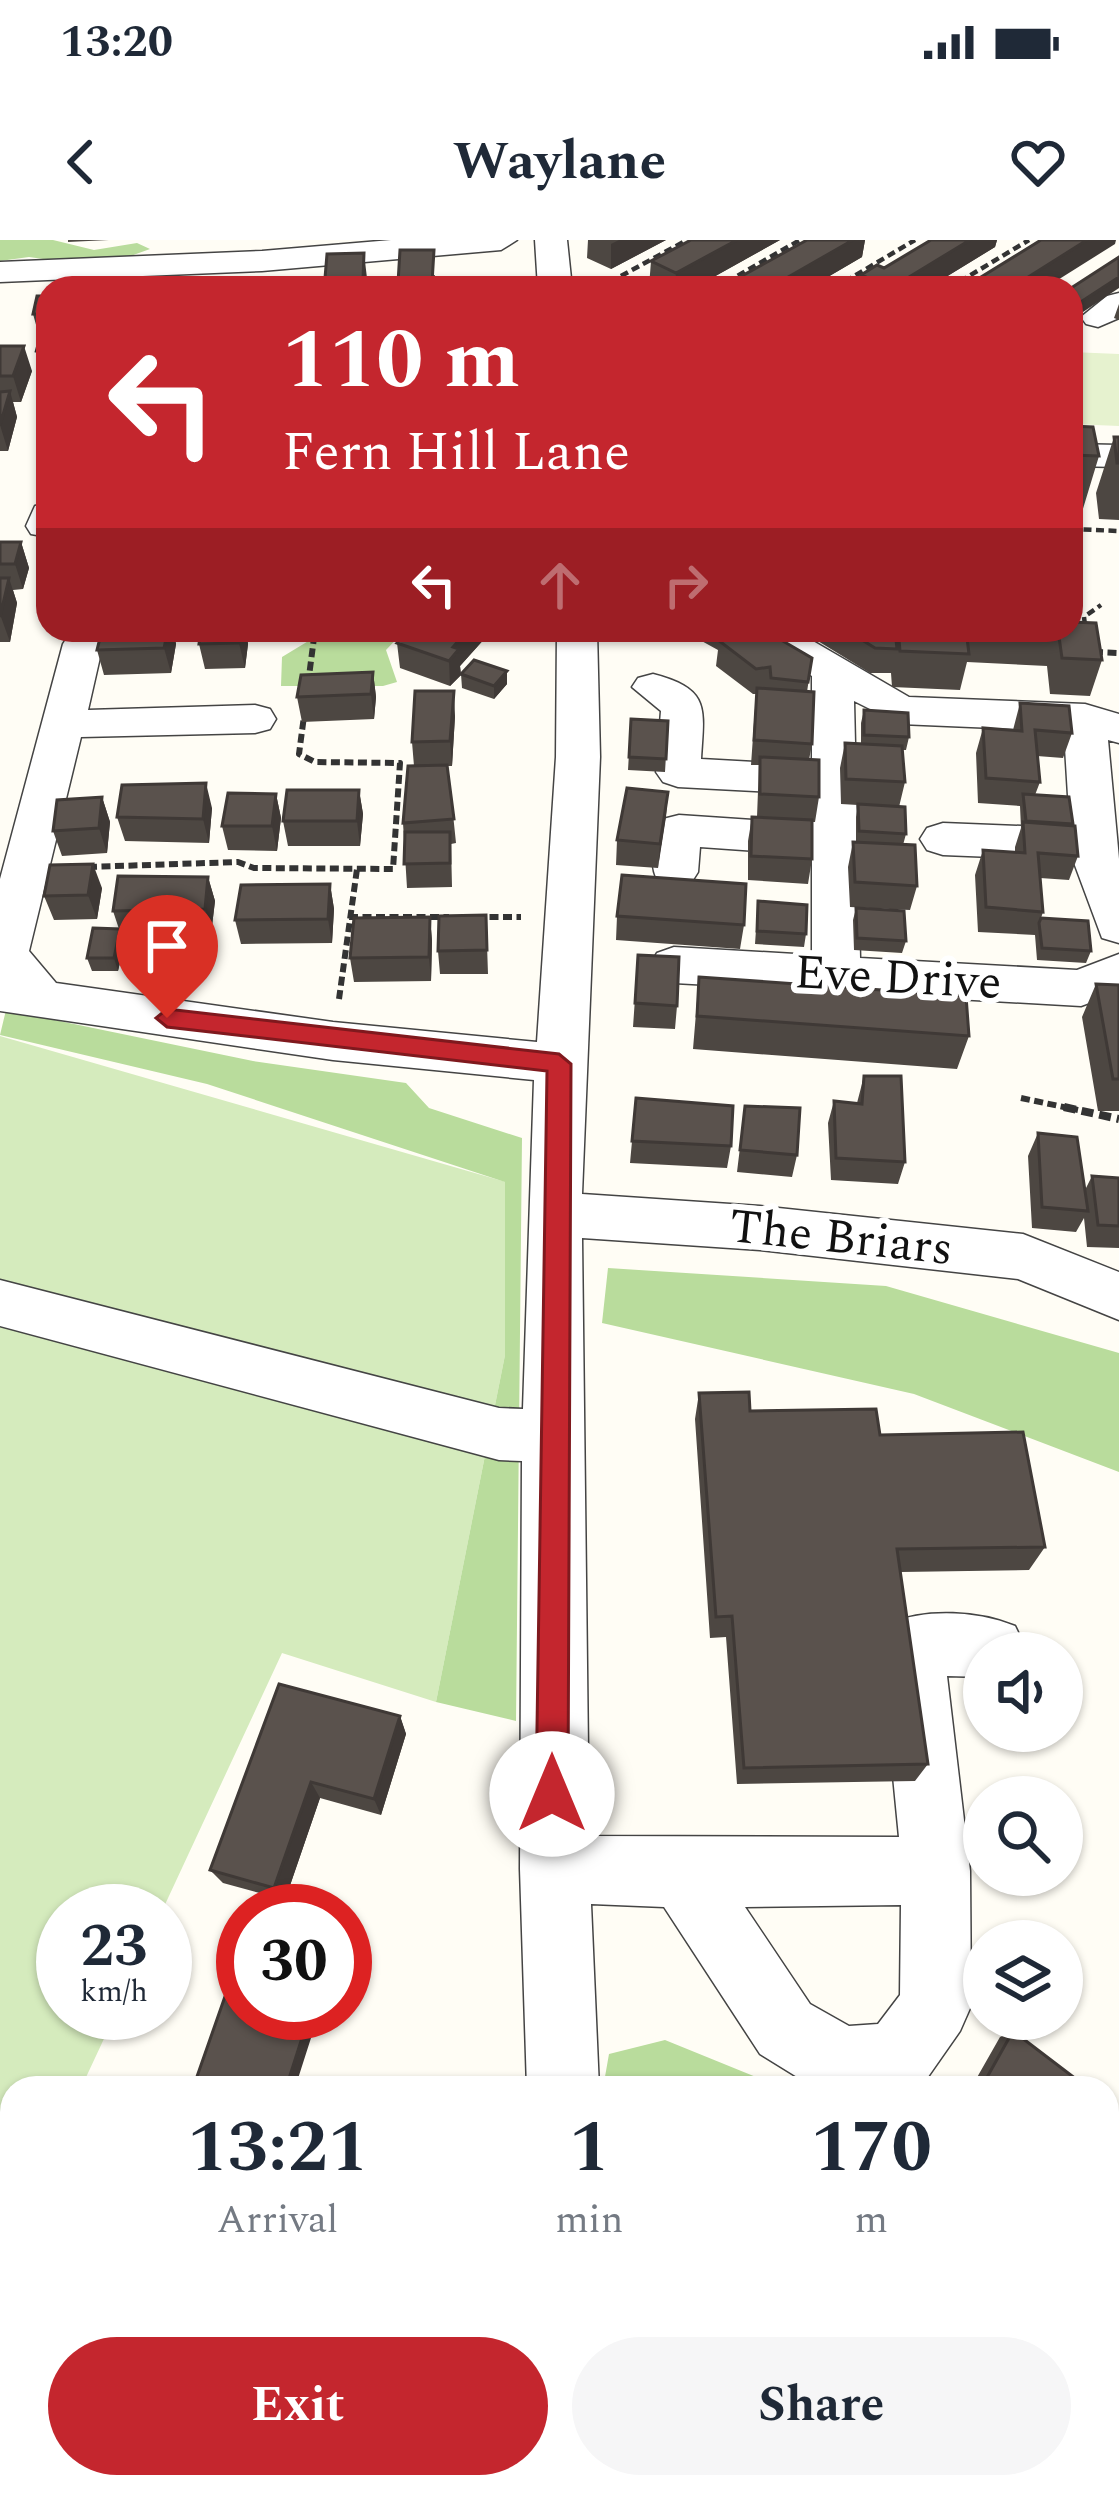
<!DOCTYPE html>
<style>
:root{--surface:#fff;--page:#f6f6f7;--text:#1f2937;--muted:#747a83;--accent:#c4262e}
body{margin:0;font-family:Spectral,serif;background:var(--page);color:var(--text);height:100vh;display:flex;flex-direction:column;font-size:45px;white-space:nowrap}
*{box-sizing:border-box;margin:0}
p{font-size:39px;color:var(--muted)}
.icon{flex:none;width:66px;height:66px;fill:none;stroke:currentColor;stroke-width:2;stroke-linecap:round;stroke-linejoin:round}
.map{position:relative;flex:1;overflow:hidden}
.side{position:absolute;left:0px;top:1836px;width:1119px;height:423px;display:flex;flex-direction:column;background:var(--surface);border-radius:36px 36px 0 0;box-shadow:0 3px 9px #0004}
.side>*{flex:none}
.hud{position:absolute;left:36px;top:36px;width:1047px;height:366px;border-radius:36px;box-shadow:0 3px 9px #0004;background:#c4262e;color:#fff;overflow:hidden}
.fabs{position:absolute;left:963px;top:1392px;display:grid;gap:24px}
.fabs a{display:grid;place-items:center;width:120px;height:120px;border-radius:50%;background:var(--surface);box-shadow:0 3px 9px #0004;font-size:60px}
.speed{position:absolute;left:36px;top:1644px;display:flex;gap:24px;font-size:60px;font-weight:700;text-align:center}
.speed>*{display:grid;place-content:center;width:156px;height:156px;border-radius:50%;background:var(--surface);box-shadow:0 3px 9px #0004;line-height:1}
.speed small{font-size:30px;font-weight:400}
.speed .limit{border:18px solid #d22;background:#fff;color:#111}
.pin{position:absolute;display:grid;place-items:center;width:102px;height:102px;color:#fff;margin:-123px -51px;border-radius:50% 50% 50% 0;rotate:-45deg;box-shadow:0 0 12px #0007}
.pin .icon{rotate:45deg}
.me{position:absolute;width:132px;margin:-66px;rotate:0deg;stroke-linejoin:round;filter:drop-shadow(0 0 9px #0008)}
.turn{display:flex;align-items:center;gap:42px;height:252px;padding:0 48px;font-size:54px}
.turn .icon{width:156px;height:156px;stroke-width:2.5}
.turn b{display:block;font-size:84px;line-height:102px}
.lanes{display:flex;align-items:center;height:114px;padding:0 48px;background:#0003;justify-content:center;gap:60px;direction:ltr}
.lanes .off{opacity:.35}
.eta{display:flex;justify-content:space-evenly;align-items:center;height:204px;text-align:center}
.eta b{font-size:72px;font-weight:700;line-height:84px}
.button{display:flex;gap:24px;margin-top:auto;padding:24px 48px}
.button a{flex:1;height:138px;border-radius:72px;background:var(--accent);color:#fff;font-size:48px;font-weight:700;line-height:138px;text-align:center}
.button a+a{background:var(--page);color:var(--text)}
.status{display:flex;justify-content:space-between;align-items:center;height:84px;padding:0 60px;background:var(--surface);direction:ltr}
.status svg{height:33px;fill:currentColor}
header{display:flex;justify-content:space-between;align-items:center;height:156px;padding:0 48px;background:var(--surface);font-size:54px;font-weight:700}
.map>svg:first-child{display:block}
</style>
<div class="status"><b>13:20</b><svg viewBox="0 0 49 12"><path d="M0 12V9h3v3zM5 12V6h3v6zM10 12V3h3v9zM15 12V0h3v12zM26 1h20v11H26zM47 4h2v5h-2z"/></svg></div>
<header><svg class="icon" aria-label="back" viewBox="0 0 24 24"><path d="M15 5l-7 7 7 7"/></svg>Waylane<svg class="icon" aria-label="heart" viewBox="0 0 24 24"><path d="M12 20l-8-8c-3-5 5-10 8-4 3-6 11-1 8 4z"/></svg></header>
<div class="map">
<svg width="1119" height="2258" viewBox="0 0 1119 2258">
<rect width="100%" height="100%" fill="#fffdf5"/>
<path fill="#d5ebbd" d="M0,796l506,146 -1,173 -69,347 -154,-49 -120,258h-99v102h53l-35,75h-69v399h280l-2,11h-290z
M1119,1948v310h-115l1,-11h102v-275z"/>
<path fill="#b9dc9c" d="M0,0h53l41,10 43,-7 13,6 -50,18 -71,-10 -29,4z
M359,390h46l-19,20 11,32 -14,4h-102l1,-29 33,-20 39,-2z
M6,770l247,51 153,22 23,25 93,30 -6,583 -80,-19 69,-347v-173l-298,-98 -207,-49z
M608,1028l278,18 233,67v119l-205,-78 -312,-71z
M665,1800l118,48h-180l6,-34z
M12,2030v217h42l-1,11h-53v-216z"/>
<path fill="#e6f2cf" d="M1071,112l48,2v72l-48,-2z"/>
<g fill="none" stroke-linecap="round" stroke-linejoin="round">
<g stroke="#444" stroke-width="3">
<path id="minor" d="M391,0h126l-16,10 -239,21 -262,11v-20l262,-11z
M535,0h32l5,48h-34z
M1119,53v25l-21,9 -12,-3 -5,-7 26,-21z
M1071,204l48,1v22l-48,-1z
M48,263v34l-17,-3 -5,-8 9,-20z
M72,390h40l-9,14 -15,66 167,-5 15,4 6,10 -6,10 -15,4 -174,4 -52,214 27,32 277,39 204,20 19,-285 1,-127h40l3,127 -18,437 178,12 263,28 96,38v48l-101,-41 -258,-29 -178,-12 7,598 310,1 -19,-193 10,-21c37,-15 89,-12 125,3l10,21 -3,6h-38v24l-37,-1 23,195 1,135 -11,25 -37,53 -11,4h-97l-55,-34 -96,-147 -73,-3 8,184h-72l-7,-219 2,-408 -23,-1 -499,-134v-46l499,128 24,1 11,-329 -201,-20 -333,-49v-132l63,-235zM901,1665l-1,90 -22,29 -29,2 -39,-22 -65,-97z
M744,390h50l115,67 176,7 34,10v29l-11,-3 11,119v84l-17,-5 -29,-78 -130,-5 -16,-5 -7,-11 7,-11 16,-5 127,5 -6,-97 -164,-7 -46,-23 6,257 217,12 42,-16v38l-38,14 -407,-23 -17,-6 -7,-12 7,-12 17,-6 138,8v-100l-112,-8 -2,25 -7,11 -16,5 -16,-5c-11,-17 -7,-46 4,-64l16,-4 133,9v-30l-134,-7 -15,-5 -7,-10 5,-61 -29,-24 6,-9 15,-4c58,15 51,34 48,85l111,6v-89l-62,-37z
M539,2247h82v11h-82z"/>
</g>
<path stroke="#333" stroke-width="4.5" stroke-dasharray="8 4.5" stroke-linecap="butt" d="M599,48l88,-48
M716,48l84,-48
M834,48l81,-48
M949,48l80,-48
M42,93l-6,22 12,3
M1071,289l48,2
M1085,385l-1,-8 17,-12"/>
<path stroke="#333" stroke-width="6" stroke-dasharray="9 4.5" stroke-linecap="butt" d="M1085,382l1,9
M1094,412l25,1
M308,444l7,-54
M88,627l150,-5 16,6 139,1 7,-106 -85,-1 -16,-8 5,-38
M349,677h100
M476,677h45
M339,759l18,-130
M1021,858l57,12"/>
<path stroke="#333" stroke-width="8" stroke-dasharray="12 6" stroke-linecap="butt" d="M1064,867l55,12"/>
<use href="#minor" fill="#fff" fill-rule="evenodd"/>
</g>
<path fill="#4d4742" d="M68,0h41l-41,2z
M588,0h78l-55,29 -24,-11z
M691,0h89l-86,48 -45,-1 2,-26z
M807,0h58l-3,17 -53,31h-70l1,-11z
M931,0h66l-2,7 -67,41h-69l2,-13 23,-7z
M364,13l2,35h-40l-1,-10z
M435,35v13h-37v-5z
M48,56v43h-8l-7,-25z
M1119,64v16l-5,-2z
M0,106l32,25 -11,31h-8l4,15 -9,34h-8z
M1071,186l28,30 -17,56h-11z
M1114,197h5v83l-20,-1 -3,-26z
M0,302h21l8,26 -6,21 -10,1 4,13 -7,39h-10z
M102,390h71l3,14 -5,29 -67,2 -7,-25z
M201,390h45l2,14 -3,24 -40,1 -6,-25z
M409,390h80l-3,1v6l-26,29 1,9 -11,11 -50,-18 -3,-25z
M646,390h118l48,28 -5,34 5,52 -3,16 10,37 -4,25h-3v37l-4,25 -60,-4v-39l4,-24h5l2,-52h-8l5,-71h-3l-37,-28 2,-16 -20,-11h-53z
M800,390h271l31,30 -12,36 -40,-2 -3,-28 -80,-4 -7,28 -68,-3 -1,-14h-21z
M373,432l3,25 -2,22 -72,3 -5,-25z
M461,434l46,10 -13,15 -32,-11z
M1020,463l52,30 -9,25 -26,-2 3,26 -5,13 38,29 5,32 -9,24 -29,-2 3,34 -2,6 50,33 -5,12 -49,-3 -2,-25 -57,-3 -3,-57 8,-25 32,3v-6l6,-19 -1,-22 -42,-3 -2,-50 7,-25 30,2z
M864,470l45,27 -3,13h-3l2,32 -6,25 7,27 -3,11 14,41 -7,24 -60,-3 -2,-40 5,-25h3v-25l2,-12 -17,-1 -1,-36 5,-25 16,1v-21z
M455,476l-3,50h-4l8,77 -5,1 1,43 -45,1 -4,-65 11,-57 -2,-24z
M631,479l37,2 -3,51 -37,-2z
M359,550l4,24 -3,32h-72l-5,-25z
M668,552l-10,76 -42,-3 1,-25z
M276,554l5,24 -4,33 -49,-1 -6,-24z
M102,557l8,25 -3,31 -45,3 -9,-25z
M212,568l-3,35 -84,-2 -8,-24z
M208,637l7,24 -4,33 -88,1 2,6 -7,30h-26l-5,-13 32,-29 -6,-18z
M330,644l4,25 -2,34 -91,1 -6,-24z
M102,648l-5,31 -43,1 -10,-24z
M758,661l48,33 -2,13 -49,-3z
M856,668l50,33 -4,12 -48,-3 -1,-30z
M486,675l2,59h-48l-2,-23z
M617,676l127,9 -4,24 -124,-9z
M430,677l2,24 -1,40 -77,1 -4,-24z
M638,715l39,51 -2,23 -42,-2z
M699,737l270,59 -12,33 -264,-20z
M1096,744l23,1v126h-21l-16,-94z
M864,836l41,86 -7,22 -67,-4 -3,-57 6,-22 23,2z
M636,858l95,48 -4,22 -97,-5z
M745,866l52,49 -5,22 -55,-5z
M1038,893l47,57 7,-14 27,2v70l-32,-1 -3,-29 -8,14 -44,-4 -4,-72z
M699,1153l51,18 130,24 165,112 -16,23 -128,2 27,192 -13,17 -178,3 -11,-147 -16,1 -15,-219z
M279,1444l121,32 6,18 -25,81 -61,-17 -35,102 -62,-17 -13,-13z
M1013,1791l59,57h-101l29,-51z"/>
<path fill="#3f3936" d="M619,0h47l-55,29v-25z
M737,0h43l-86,48h-19l1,-15z
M853,0h12l-3,17 -53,31h-40z
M970,0h27l-2,7 -67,41h-37z
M1087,0h29l-1,4 -70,44h-34z
M364,13l3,25 -1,10h-2l-1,-9z
M1119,37v11l-48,32 2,-13z
M24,106l8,25 -11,31 -8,-26z
M10,151l7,26 -9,34 -8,-26z
M21,302l8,26 -6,21 -8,-25z
M9,338l8,25 -7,39 -9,-25z
M168,390h5l3,14 -5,29 -7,-25z
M242,390h4l2,14 -3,24 -6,-25z
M468,390h18v7l-26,29 1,9 -11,11 -1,-25 4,-14z
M721,390h22l-23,11z
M507,431v13l-13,15v-13z
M373,432l3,25 -2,22 -3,-25z
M454,451l1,25 -3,50 -2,-25z
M206,543l6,25 -3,35 -6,-24z
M359,550l4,24 -3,32 -3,-25z
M668,552l-2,25 -8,51 2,-24z
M276,554l5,24 -4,33 -5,-25z
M102,557l8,25 -3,31 -8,-25z
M93,624l9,24 -5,31 -9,-24z
M208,637l7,24 -4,33 -6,-25z
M330,644l4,25 -2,34 -4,-24z
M430,677l2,24 -1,40 -2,-24z
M120,689l5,12 -7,30 -4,-13z
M400,1476l6,18 -25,81 -7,-16z
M311,1542l9,16 -35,102 -11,-12z
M310,1773h9l-24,75h-9z"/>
<path fill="#5a524d" stroke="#3f3936" stroke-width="3" d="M691,0h46l-61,33 -25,-12z
M807,0h46l-84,48h-6l-23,-11z
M931,0h39l-79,48 -30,-13 16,-10 7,3z
M1041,0h46l-76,48h-23l-15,-6z
M400,10h34l-2,33h-34z
M364,13l-1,26 -38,-1 2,-24z
M1119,17v20l-46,30 -2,-1v-18z
M37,56h11v18h-15z
M0,106h24l-11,30h-13z
M10,151l-10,34v-33z
M1071,186l22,1 6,29 -28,-1z
M1114,197h5v26h-2z
M0,302h21l-6,22h-15z
M0,338h9l-9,39z
M1071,382l25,1 6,37 -40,-2 -4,-28h13z
M102,390h66l-4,18 -67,2z
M201,390h41l-3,13 -40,1z
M409,390h59l-15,17 6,2 -10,12 -52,-18z
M737,390h27l48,28 -4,24 -37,-4 -1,-11 -14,2 -38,-29z
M846,390h49l2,19 -22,-1z
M898,390h68l3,24 -69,-3z
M474,420l33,11 -13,15 -33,-12z
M373,432l-2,22 -74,3 4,-22z
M757,448l57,4 -2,52 -58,-4z
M415,451h39l-4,50 -38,1z
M1020,463l49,3 3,27 -37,-3 5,52 -54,-4 -3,-50 39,3z
M864,470l44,3 1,24 -45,-2z
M631,479l37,2 -2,38 -37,-2z
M845,503l57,3 3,36 -59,-3z
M760,517l59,3v37l-59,-3z
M447,525l7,54 -51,4 5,-57z
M206,543l-3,36 -86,-2 5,-32z
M627,548l41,4 -8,52 -43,-4z
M287,550h72l-2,31h-74z
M228,553l48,1 -4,32h-50z
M1023,554l46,3 4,27 -47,-3z
M102,557l-3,31 -46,3 4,-31z
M858,564l47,3 1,27 -47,-3z
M752,577l60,3v39l-61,-3z
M1023,582l52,4 3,30 -40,-3 5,59 -57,-5 -3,-57 42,3z
M405,592h45v31l-46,1z
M853,602l62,3 2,41 -62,-4z
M93,624l-5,31 -44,1 6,-31z
M622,635l124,9 -2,41 -127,-9z
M118,636l90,1 -3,32 -92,2z
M330,644l-2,35 -93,1 6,-35z
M758,661l49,4 -1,29 -49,-3z
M856,668l48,3 2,30 -49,-3z
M486,675l1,35 -49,1 1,-35z
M430,677l-1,40 -79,1 4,-40z
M1041,678l47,3 3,30 -49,-3 -3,-25z
M93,688l27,1 -6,29h-27z
M638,715l41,2 -2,49 -42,-3z
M699,737l267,19 3,40 -272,-20z
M1096,744l23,1v94h-6z
M864,836h37l4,86 -69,-4 -2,-57 28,3z
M636,858l97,8 -2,40 -99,-5z
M745,866l55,2 -3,47 -57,-5z
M1038,893l39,4 11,74 -46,-4z
M1092,936l27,2v48l-21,-1z
M749,1152l1,19 126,-2 4,26 143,-3 22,115 -148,2 31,215 -184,4 -12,-152 -16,1 -17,-224z
M279,1444l121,32 -26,83 -63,-17 -37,106 -64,-18z
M243,1705v68h67l-24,75h-93z
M1013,1791l63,48 -4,9h-91z
M702,2247h113v11h-113z"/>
<path fill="#c4262e" stroke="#7f191e" stroke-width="3" d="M167,769l392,45 12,10 -3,730 -5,12 -11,4 -12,-4 -4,-12 11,-723 -380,-44 -11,-9z"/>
<g text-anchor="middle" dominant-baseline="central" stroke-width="12" stroke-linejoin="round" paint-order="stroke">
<g font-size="48" fill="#111" stroke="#fff">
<text transform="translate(898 738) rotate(3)">Eve Drive</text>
<text transform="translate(841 998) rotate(6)">The Briars</text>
</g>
</g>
</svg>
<div class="fabs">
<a><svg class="icon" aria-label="sound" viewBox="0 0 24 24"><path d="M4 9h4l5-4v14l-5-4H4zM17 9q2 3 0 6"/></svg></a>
<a><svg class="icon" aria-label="search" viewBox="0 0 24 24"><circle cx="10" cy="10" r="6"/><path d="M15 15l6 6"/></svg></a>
<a><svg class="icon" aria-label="layers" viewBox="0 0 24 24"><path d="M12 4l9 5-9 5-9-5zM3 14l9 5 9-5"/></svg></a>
</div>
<div class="speed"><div>23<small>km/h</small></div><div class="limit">30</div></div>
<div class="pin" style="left:167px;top:778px;background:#d93025"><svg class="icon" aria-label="arrive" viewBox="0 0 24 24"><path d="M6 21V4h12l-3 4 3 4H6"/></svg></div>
<svg class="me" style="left:552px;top:1554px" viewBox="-20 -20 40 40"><circle r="19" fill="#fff"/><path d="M0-13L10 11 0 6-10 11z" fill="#c4262e"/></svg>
<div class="hud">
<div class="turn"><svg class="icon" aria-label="left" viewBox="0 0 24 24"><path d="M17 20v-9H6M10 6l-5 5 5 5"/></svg><div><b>110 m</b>Fern Hill Lane</div></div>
<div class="lanes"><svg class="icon" aria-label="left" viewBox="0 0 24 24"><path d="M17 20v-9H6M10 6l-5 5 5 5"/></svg><svg class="icon off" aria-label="ahead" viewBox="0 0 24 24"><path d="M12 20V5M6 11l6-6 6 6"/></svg><svg class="icon off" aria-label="right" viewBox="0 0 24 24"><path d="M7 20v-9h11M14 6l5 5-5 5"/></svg></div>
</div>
<section class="side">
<div class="eta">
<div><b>13:21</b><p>Arrival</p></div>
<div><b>1</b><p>min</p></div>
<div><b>170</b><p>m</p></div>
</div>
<div class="button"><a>Exit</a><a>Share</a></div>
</section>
</div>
